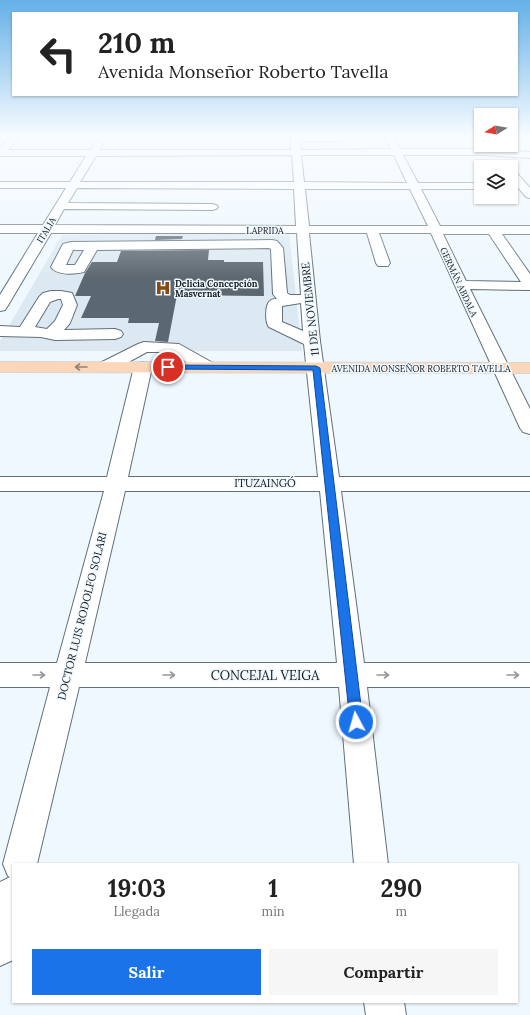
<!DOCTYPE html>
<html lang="es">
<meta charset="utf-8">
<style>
:root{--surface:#fff;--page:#f6f6f6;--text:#222;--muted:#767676;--accent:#1a73e8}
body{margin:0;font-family:Lora,serif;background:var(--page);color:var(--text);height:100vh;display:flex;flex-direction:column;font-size:15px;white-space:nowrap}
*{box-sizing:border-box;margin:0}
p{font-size:13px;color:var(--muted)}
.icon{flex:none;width:22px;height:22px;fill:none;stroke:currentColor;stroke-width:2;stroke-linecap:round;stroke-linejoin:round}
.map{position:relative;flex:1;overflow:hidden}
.side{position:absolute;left:12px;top:863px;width:506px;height:140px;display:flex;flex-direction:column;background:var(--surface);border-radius:0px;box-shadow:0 1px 3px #0004}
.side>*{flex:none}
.hud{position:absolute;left:12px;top:12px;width:506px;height:84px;border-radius:0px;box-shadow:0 1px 3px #0004;background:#fff;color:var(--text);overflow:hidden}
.needle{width:26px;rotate:259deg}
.controls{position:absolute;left:474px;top:108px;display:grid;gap:8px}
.controls a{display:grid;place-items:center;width:44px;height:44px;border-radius:0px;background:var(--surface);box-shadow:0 1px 3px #0004;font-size:20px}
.pin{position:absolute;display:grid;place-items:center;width:34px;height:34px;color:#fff;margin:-17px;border:2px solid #fff;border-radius:50%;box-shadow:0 1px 4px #0007}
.me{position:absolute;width:44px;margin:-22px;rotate:354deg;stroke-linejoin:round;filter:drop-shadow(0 0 3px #0008)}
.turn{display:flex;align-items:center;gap:14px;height:84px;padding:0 20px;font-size:18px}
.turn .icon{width:52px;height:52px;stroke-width:2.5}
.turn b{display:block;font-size:28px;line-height:34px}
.eta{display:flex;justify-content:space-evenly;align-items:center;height:68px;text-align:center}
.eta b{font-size:24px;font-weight:700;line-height:28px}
.action{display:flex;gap:8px;margin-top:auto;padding:8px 20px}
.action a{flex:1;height:46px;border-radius:0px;background:var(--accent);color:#fff;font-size:16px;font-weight:700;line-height:46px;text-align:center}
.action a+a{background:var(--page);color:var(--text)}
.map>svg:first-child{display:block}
</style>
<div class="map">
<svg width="530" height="1015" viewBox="0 0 530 1015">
<rect width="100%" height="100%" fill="#eff8fe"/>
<path fill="#dde9f2" d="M289,233l13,118h-302v-10l62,-106z"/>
<path fill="#5c6871" d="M156,236h27l-1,3 -27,1z
M209,250l-1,10h16v2h39l1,34 -87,-1 -9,47 -13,-1 4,-18h-31l1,-5h-48l10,-22h-16l10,-23 7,-11h25l4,-11z"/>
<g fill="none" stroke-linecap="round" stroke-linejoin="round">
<g stroke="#637079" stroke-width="2">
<path id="minor" d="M12,136h9l-13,14h82l5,-8 3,-1 5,3 -4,6h192v-14h54l1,2 -4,3h-42l1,9 90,-1 -6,-13h8l7,13h83l47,3v6l-47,-3h-80l15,28h63v6h-60l19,37h90v8h-28l28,40v16l-60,-1 60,120v25l-7,-2 -3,-4 -89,-195h-52l11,30 -2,3h-10l-2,-3 -9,-30h-58l11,108 19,136h191v14h-189l23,172h166v24h-163l21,177h-34l-15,-177h-260l-42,177h-24v96l-13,6v-84l10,-5 -2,-1 -5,-12 47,-177h-50v-24h57l47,-172h-104v-14h107l27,-110 3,-4 6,-1 6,1 3,4 -24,110h190l-14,-133 -35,-17c-4,-4 -4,-23 1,-26 2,-2 4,-2 7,-2l-4,-5 -2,-45 -2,-1 -172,2 -13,22c-9,2 -27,4 -33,-5l12,-23 8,-2 201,-2 5,1 6,7 4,45 3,2h11l-4,-62h-246l-44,74 -2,3 -5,1v-16l38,-62h-38v-8h43l23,-37h-66v-6h70l16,-26h-86v-8zM292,155l2,27h-214l16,-26zM301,155h93l13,28 -103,-1zM77,188l217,1 2,37 -241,-1 9,-16 148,1 4,-1 2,-2 -2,-2 -4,-1 -144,-1zM305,189h105l18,37h-119zM443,234h46l32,48 -55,-1zM73,250h11l-9,15h-9zM301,303l2,28 -21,-9v-16zM125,491h195l17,172h-252z
M511,170l4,1 15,17v10l-4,-1 -15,-18z
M51,291h10l11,2 5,12 -7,18 -6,7 51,-1 6,2 2,3 -2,3 -6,2 -60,1 -14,-3 -41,-1v-10l20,1 19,-30 4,-4zM58,299h3l2,6 -8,16 -8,8 -12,-2 15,-25z
M144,342l35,2 34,19 3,4 -3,4 -6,1 -6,-1 -31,-19h-23l-35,19 -6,1 -6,-1 -3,-4 3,-4 38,-19z
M364,1002h40l2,13h-40z"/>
</g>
<g stroke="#d5d6d6" stroke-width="2">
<path id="major" d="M0,362l530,1v10l-530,-1z"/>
</g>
<use href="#minor" fill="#fff" fill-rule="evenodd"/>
<use href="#major" fill="#fbd6b9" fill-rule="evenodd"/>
</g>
<defs><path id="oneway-shaft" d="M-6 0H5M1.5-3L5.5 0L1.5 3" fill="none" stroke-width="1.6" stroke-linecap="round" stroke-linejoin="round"/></defs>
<use stroke="#948173" href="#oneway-shaft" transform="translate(81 367) rotate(180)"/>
<g stroke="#96989a">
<use href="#oneway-shaft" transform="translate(39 675)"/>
<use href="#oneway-shaft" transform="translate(169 675)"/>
<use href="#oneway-shaft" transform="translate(383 675)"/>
<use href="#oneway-shaft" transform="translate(513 675)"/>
</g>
<linearGradient id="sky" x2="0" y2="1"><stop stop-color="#65b0e7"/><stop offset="0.49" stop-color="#f8fcff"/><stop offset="1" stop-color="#f8fcff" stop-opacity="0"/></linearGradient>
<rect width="530" height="278" fill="url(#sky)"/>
<path fill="#1a73e8" stroke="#114b97" d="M168,365l148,1 4,2 43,354 -2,4 -5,2 -4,-2 -2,-4 -37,-352 -147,-1 -1,-2z"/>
<defs>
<g id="hospital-bare" transform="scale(1.2)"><path d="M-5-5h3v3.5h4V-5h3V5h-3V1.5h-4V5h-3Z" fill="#884a0e" stroke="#eff8fe" stroke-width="2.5" paint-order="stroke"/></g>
</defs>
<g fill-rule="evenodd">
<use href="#hospital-bare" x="163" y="288"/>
</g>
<g text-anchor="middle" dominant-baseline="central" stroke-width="3" stroke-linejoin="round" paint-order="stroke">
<g font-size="9" fill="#151a1e" stroke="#eff8fe">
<text transform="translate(46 230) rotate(-59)">ITALIA</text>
<text x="265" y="230">LAPRIDA</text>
<text transform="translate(459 282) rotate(65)">GERMÁN ABDALA</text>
<text x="421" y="368">AVENIDA MONSEÑOR ROBERTO TAVELLA</text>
</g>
<g font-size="9" font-weight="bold" fill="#151a1e" stroke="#eff8fe" text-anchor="start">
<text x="175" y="283">Delicia Concepción<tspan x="175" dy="10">Masvernat</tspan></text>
</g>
<g font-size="11" fill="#151a1e" stroke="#eff8fe">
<text transform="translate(310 309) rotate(-96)">11 DE NOVIEMBRE</text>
<text x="265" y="483">ITUZAINGÓ</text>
<text transform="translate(82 616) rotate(-76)">DOCTOR LUIS RODOLFO SOLARI</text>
</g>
<g font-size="13" fill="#151a1e" stroke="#eff8fe">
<text x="265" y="675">CONCEJAL VEIGA</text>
</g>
</g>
</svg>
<div class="controls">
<a><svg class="needle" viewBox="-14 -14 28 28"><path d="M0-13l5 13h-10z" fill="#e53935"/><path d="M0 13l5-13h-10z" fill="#767676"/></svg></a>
<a><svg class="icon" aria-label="layers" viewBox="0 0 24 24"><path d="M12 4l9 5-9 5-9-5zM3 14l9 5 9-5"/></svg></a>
</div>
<div class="pin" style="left:168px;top:367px;background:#d93025"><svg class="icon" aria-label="arrive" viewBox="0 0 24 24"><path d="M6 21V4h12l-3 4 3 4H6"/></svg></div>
<svg class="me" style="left:356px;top:722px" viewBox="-20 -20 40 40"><circle r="17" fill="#1a73e8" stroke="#fff" stroke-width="3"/><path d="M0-11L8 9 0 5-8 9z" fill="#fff"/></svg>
<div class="hud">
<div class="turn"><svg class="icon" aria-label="left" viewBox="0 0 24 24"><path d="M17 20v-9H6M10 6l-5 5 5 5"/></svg><div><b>210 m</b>Avenida Monseñor Roberto Tavella</div></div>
</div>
<section class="side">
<div class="eta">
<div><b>19:03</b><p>Llegada</p></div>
<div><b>1</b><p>min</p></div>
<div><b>290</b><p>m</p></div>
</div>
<div class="action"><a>Salir</a><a>Compartir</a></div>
</section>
</div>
